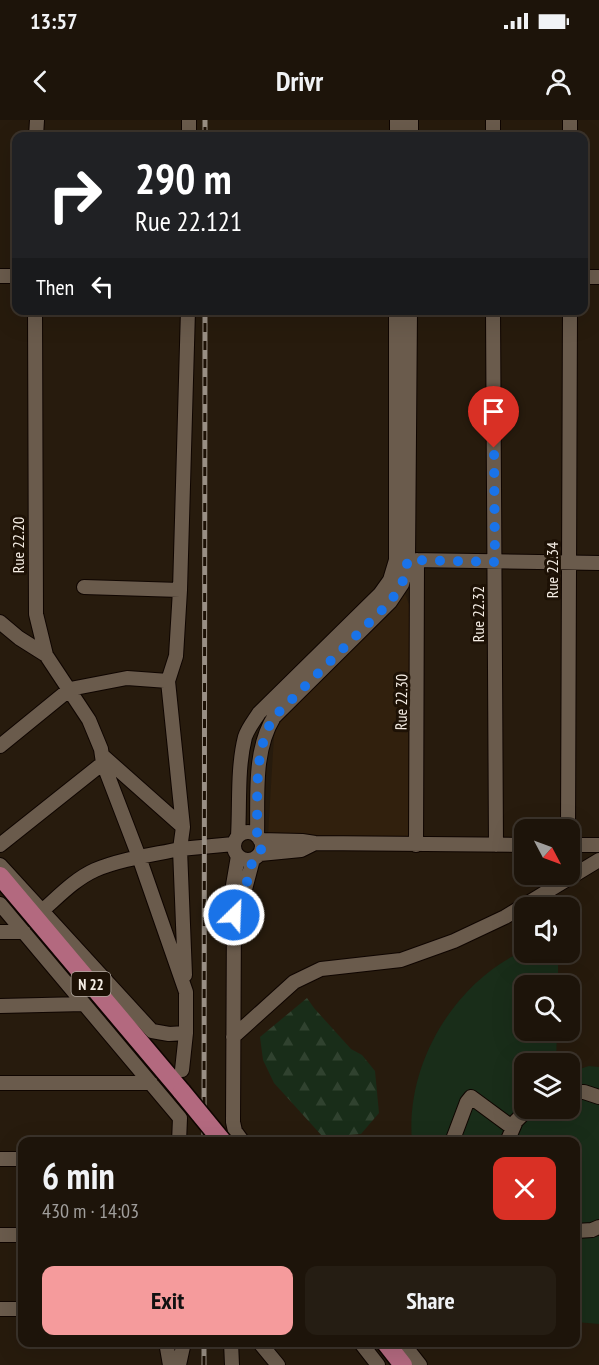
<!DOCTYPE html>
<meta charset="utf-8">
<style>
:root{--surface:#1d140a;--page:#251d13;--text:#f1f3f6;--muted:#a09e9c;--line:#3b332b;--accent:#f59b9c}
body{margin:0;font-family:"PT Sans Narrow",sans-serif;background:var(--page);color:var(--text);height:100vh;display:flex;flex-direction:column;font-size:22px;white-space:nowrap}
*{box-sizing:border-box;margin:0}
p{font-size:20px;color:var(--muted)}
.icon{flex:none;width:33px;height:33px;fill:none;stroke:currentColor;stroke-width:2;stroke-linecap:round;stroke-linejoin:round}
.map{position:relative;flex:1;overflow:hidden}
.details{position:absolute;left:18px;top:1017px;width:562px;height:210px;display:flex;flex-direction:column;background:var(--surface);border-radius:12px;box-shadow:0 6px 24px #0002,0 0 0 2px var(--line)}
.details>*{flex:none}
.guide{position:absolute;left:12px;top:12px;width:576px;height:183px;border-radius:12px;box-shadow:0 6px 24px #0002,0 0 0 2px var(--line);background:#202124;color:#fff;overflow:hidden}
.needle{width:39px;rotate:131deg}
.fabs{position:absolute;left:514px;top:699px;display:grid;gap:12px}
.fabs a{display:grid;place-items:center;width:66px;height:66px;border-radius:12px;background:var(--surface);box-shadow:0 6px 24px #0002,0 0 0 2px var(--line);font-size:30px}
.pin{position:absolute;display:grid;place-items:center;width:51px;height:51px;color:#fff;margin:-62px -26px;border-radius:50% 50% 50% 0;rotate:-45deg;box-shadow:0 0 6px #0007}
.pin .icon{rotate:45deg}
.me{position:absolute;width:66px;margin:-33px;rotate:24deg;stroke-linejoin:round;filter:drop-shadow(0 0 4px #0008)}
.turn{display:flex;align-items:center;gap:21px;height:126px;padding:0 24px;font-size:27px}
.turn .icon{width:78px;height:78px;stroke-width:2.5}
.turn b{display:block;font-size:42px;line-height:51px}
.then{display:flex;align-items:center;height:57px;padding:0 24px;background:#0003;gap:12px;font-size:22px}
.round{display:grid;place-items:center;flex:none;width:63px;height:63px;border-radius:12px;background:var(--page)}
.summary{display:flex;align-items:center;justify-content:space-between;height:102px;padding:0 24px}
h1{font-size:36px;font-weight:700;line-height:45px}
.button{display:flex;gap:12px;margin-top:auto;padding:12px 24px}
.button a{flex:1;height:69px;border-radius:12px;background:var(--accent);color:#111;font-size:24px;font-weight:700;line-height:69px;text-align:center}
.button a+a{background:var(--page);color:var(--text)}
.status{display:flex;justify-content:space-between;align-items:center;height:42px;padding:0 30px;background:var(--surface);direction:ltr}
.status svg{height:16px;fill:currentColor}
header{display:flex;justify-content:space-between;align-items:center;height:78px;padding:0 24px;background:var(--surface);font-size:27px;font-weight:700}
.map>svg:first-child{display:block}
</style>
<div class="status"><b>13:57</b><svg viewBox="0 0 49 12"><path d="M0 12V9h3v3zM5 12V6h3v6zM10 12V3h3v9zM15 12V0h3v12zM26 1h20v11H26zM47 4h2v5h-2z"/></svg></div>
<header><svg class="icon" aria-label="back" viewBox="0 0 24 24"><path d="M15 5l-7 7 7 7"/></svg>Drivr<svg class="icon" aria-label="person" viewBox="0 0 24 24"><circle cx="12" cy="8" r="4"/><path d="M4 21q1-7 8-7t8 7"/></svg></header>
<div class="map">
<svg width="599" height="1245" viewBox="0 0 599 1245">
<defs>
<pattern id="forest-firs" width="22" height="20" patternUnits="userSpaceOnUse" patternTransform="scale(1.5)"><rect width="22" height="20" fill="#192d19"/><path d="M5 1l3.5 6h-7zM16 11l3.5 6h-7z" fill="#30422f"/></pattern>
</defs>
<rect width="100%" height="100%" fill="#271b0d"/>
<path fill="#31200d" d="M404,471l10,27 -2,219 -144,-2 7,-116 101,-92z"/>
<path fill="url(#forest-firs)" d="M307,878l7,10 37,41 11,6 13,16 4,42 -18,21 -38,3 -49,-54 -11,-23 -3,-23z"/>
<path fill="#192d19" d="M525,830v2l33,1v32l-33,1v44l32,1 -1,32 -31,1v44h45v-36l19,-6 10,1v257l-23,-2v-180h-164c-7,-78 42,-160 113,-192z"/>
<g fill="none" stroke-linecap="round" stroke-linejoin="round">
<g stroke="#0f0500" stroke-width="16">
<path id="minor" d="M189,0v16
M493,0v16
M570,0v16
M36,16l1,-16
M397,16v-16
M411,16v-16
M0,156h16
M584,157h15
M35,190l1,304 10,41 43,65 12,29 2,14 36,94 47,135v41l-4,37
M493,190l3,535
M409,440l190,3
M84,467l96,3
M0,502l19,16 27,17
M168,561l15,146
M0,626l70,-57 57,-11 41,3 8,-25 4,-66 8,-280
M103,636l80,71 -3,22 54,-5
M568,710l2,-520
M234 726a14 14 0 1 1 28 0a14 14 0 1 1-28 0Z
M238,716c2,-32 -1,-67 7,-99 3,-9 9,-16 14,-24l121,-119 10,-14 6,-20v-250
M257,716c1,-40 -4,-85 17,-119l116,-115 12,-18 6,-24 2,-250
M260,720l42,1 13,2 210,2
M0,725l103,-82
M416,725l1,-285
M570,725h29
M260,734l41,-4 12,-6
M238,736l-7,41 3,18 -1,207 2,9 8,11
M0,745l152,166 17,3 17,-1
M0,784l180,214 -1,24
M43,790c16,-14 32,-31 52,-40 26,-11 57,-15 85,-21l5,126
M234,795l9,-18 10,-38
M0,812h24
M0,886l84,-2
M233,917l61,-55 27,-13 80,-9 53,-19 51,-24 94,-57
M0,963h151
M570,972h14l15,5
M452,1022l15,-40 4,-5 42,31
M507,1022l9,-21 13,-13
M0,1039h22
M576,1111l16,-1 7,-3
M0,1115h22
M0,1189h22
M166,1222l4,23
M231,1222l1,23
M259,1222l19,23
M360,1222l18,23
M402,1222l18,23
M179,1245l5,-23"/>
</g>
<g stroke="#0f0500" stroke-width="21">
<path id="major" d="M0,756l182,216
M385,1222l18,23"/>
</g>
<use href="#minor" stroke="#6a5b4c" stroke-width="14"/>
<use href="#major" stroke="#b3697f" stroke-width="18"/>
<g stroke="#998f84" stroke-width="5">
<path id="rail" d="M205,16v-16
M204,1022l1,-832
M204,1245v-23"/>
</g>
<use href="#rail" stroke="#1d1105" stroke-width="3" stroke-dasharray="9" stroke-linecap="butt"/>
<g stroke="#0f0500" stroke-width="21" stroke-linecap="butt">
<path id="major-bridge" d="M182,972l41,50"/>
</g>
<use href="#major-bridge" stroke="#b3697f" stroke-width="18"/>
</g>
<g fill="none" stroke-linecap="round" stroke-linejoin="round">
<path stroke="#1a73e8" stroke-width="10" stroke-dasharray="0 18" d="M234,795l9,-18 10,-38 8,-9v-7l-4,-7c1,-40 -4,-85 17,-119l116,-115 12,-18 6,-24 87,2 -1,-114"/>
</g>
<g text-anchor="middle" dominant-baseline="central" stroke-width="6" stroke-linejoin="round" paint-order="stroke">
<rect fill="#1d1105" stroke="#b4aba1" stroke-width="1.5" x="71.5" y="852" width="39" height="24" rx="4.5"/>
<g font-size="15" font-weight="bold" fill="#f5ede4">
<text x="91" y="864">N 22</text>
</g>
<g font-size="16" fill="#f5ede4" stroke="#1d1105">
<text transform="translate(18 425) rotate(-90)">Rue 22.20</text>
<text transform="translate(552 450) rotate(-90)">Rue 22.34</text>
<text transform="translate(478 494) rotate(-90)">Rue 22.32</text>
<text transform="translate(401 582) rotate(-89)">Rue 22.30</text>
</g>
</g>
</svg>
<div class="fabs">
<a><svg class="needle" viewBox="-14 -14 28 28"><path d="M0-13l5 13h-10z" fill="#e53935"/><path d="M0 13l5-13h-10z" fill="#a09e9c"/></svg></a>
<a><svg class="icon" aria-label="sound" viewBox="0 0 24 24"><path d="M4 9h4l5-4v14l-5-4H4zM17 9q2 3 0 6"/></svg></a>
<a><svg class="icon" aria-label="search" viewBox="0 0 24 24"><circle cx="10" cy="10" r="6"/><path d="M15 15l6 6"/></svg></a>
<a><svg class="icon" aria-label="layers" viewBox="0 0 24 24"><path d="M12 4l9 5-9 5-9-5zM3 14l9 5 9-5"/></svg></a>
</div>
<div class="pin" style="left:494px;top:328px;background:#d93025"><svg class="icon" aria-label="arrive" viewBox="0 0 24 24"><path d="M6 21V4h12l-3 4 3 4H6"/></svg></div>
<svg class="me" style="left:234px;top:795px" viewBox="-20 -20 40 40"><circle r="17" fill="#1a73e8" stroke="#fff" stroke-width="3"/><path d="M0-11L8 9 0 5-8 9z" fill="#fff"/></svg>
<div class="guide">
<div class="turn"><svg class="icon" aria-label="right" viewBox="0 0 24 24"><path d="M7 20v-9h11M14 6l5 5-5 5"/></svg><div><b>290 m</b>Rue 22.121</div></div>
<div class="then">Then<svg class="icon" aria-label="left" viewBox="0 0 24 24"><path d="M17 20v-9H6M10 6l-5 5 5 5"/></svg></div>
</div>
<section class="details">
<div class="summary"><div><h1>6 min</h1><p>430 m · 14:03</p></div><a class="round" style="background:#d93025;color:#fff"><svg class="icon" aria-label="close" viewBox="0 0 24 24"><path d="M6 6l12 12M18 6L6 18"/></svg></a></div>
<div class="button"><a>Exit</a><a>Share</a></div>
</section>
</div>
